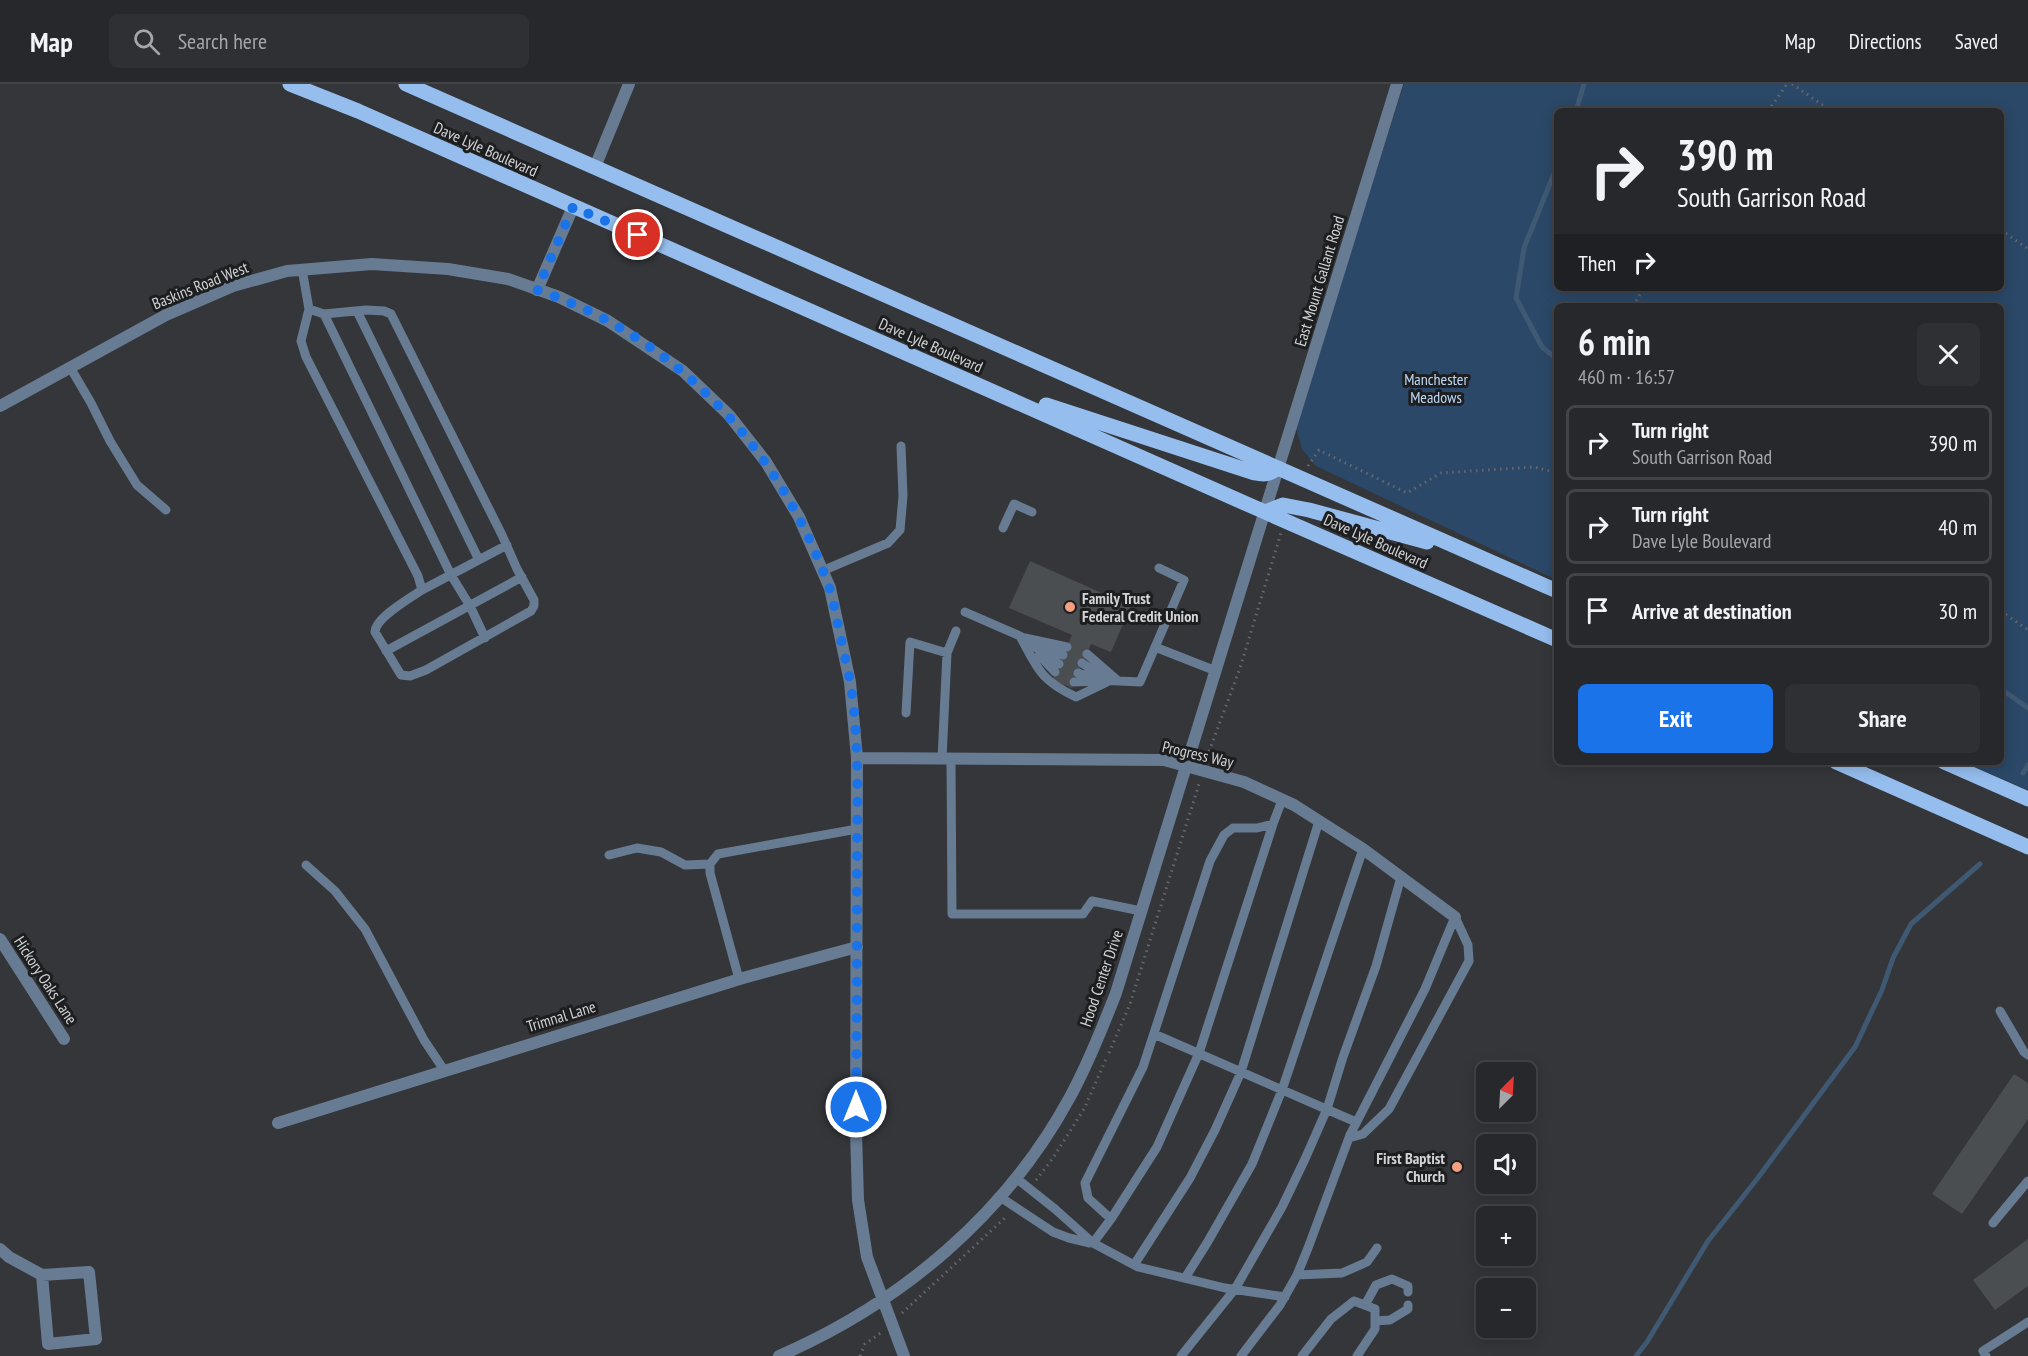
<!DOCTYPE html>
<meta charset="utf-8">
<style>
:root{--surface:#27282c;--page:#2f3034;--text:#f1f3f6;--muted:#a4a6a9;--line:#434448;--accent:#1a73e8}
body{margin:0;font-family:"PT Sans Narrow",sans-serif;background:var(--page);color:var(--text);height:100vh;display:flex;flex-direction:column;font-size:22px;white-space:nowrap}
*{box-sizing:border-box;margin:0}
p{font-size:20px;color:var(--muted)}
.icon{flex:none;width:33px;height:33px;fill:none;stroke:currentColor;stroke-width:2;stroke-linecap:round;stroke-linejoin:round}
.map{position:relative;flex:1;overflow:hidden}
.side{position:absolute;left:1554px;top:219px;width:450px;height:462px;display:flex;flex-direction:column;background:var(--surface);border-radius:9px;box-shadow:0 3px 15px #0003,0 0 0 2px var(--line)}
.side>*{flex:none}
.top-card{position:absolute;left:1554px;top:24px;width:450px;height:183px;border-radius:9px;box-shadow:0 3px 15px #0003,0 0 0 2px var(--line);background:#27282c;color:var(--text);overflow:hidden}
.needle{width:39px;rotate:24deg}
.fabs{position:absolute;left:1476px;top:978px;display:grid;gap:12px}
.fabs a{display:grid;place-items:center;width:60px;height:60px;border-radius:9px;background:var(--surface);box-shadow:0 3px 15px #0003,0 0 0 2px var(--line);font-size:30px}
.pin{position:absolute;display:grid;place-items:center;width:51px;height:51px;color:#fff;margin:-26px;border:3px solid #fff;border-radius:50%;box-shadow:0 2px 6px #0007}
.me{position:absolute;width:66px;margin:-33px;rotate:0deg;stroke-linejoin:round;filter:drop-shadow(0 0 4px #0008)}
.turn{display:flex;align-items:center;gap:21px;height:126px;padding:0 24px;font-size:27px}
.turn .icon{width:78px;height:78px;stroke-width:2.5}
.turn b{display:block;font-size:42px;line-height:51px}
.then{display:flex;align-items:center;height:57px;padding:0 24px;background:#0003;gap:12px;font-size:22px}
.round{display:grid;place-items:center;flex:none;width:63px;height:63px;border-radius:9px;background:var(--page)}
.head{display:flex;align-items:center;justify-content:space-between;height:102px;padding:0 24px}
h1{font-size:36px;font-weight:800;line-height:45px}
.button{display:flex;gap:12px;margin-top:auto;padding:12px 24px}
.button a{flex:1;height:69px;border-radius:9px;background:var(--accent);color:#fff;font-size:24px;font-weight:800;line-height:69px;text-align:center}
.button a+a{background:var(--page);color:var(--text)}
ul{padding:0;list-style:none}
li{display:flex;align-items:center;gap:18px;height:75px;margin:0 12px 9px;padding:0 12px;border:3px solid var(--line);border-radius:9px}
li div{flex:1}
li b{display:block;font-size:22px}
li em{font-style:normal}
header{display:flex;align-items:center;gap:36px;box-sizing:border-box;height:84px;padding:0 30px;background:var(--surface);border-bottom:2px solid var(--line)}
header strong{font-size:28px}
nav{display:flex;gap:33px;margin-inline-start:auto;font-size:21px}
.search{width:420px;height:54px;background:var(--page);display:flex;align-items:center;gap:15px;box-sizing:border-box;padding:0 21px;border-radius:9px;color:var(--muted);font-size:22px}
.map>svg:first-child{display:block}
</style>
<header>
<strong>Map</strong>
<div class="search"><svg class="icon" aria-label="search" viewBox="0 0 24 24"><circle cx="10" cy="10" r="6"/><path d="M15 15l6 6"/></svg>Search here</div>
<nav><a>Map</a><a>Directions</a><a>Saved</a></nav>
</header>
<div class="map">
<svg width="2028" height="1272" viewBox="0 0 2028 1272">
<rect width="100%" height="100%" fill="#34363a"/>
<path fill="#2b4868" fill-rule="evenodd" d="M1404,0h624v706l-65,-28h38v-456h-444v274l-241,-114 -14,-17 -7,-24zM1557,27h444v177h-444z"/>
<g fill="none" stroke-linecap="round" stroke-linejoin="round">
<path stroke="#405973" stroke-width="5" d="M1576,27l8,-27
M1557,82l-33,82 -8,50 26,49 15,12
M2001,605l27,19
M2023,689l5,-8
M1636,1272l11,-14 61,-101 49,-62 98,-132 27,-57 11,-32 18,-34 69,-60"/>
</g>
<path fill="#4b4e51" d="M1030,477l101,45 -20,46 -20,-8 -19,44 -20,-8 20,-45 -63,-27z
M2014,990l14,9v36l-66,95 -30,-20z
M2028,1155v47l-33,24 -22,-30z"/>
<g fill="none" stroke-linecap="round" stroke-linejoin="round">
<path stroke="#66686c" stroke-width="3" stroke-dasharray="1.5 4.5" stroke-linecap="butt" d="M1792,0l39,27
M1768,27l19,-27
M2001,146l27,19
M1633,222l11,-18
M1308,382l11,-16 88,43 34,-20 93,-6 23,6
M2001,527l27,19
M1207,673l33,-89 41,-135
M1109,969l21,-49 69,-220
M1036,1096l17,-22 31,-49 22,-50
M902,1229l105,-97
M860,1272l5,-12 17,-12"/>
<path stroke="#677b92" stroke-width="9" d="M302,185l7,40 15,5 42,-4 18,1 7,3 111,221 15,34 17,31v6l-3,5 -105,59 -16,6 -9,-1 -26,-43c0,-14 35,-34 47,-42l-4,-14 -112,-219 -5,-16 8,-32
M357,227l122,249
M324,230l127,261 19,31 15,32
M70,283l21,36 19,38 27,44 29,25
M1003,444l11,-24 18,8
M822,487l66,-28 12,-13 3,-34 -2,-50
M422,506l85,-45
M965,528l55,24 39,28
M1020,552c18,33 20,44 56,61l31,-15
M1025,554l42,9
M1039,561l24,10
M1155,563l61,24
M386,567l136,-74
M1087,570l31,27
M1039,571l16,17
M1082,579l24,16
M1078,589l21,7 41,2 44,-102 -25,-12
M1074,598l24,-1
M906,629l4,-71 37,11
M942,675l5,-106 9,-22
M951,675l1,155h131l9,-13 49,10
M609,771l28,-7 24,4 24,13 25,-1
M306,781l29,26 30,38 59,111 20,30
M739,895l-29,-106v-9l8,-10 139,-25
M2000,927l24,41 4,3
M1154,950l202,88
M1349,1054l14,-4 26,-25 80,-148 -1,-16 -13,-28
M1016,1094l39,31 38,34 45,24 87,21 60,9
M1000,1113l53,35 16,6 21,5
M1111,1135l46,-72 42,-94 74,-229
M1993,1139l35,-42
M1093,1159l18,-24 -23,-21 -3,-15 58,-116 67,-206 14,-26 9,-7h24l16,-4 9,-24
M1134,1181l56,-87 25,-48 26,-58 78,-251
M1297,1191l45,-2 25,-11 10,-14
M1185,1194l22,-35 45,-79 30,-74 81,-241
M1365,1221l11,-20 16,-6 16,7v6
M1375,1237l15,-1 18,-11v-4
M1181,1272l54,-67 47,-82 23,-48 22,-50 16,-52 33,-91 25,-89
M1241,1272l39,-51 17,-30 11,-27 42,-113 75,-146 30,-72
M1302,1272l29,-37 23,-18 21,8v20l-18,27
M1986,1272l-3,-5 45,-29"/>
<path stroke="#677b92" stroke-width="12" d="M595,83l34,-83
M537,206l36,-83
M0,322l166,-91 67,-29 54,-15 85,-7 76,5 60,10 51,18 49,24 75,50 46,44 37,47 33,55 31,71 20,94 7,76 -1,373 2,69 9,57 37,99
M857,674l307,2 80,22 50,23 69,44 92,68
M0,855l64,100
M278,1039l465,-145 114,-31
M0,1165l9,8 33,18 6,69 48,-5 -7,-67 -47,3
M779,1272c122,-53 227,-141 291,-259 18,-33 32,-68 46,-104l156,-505"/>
<path stroke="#677b92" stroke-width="12" d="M1272,404l125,-404"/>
<path stroke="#95beee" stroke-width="15" d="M290,0l68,27 907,401 292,128
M406,0l1151,507
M1046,321l209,68c10,2 15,1 23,-5
M1265,428l18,-7 26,5 118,32
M1836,678l192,85
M1944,678l84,37"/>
</g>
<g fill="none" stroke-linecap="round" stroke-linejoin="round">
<path stroke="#1a73e8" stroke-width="10" stroke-dasharray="0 18" d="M638,151l-65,-28 -36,83c140,47 243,159 292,297 5,15 7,31 11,47 3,15 7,31 10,47 10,59 7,121 7,182 0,81 0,163 -1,244"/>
</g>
<g fill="#f2a080" stroke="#1d1e1f" stroke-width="2">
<circle cx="1070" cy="523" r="6"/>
<circle cx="1457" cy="1083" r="6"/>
</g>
<g text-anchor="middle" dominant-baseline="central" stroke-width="6" stroke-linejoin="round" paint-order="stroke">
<g font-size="16" fill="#d2d3d5" stroke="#1d1e1f">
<text transform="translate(486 65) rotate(24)">Dave Lyle Boulevard</text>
<text transform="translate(1319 197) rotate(-73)">East Mount Gallant Road</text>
<text transform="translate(200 201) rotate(-22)">Baskins Road West</text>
<text transform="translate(931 261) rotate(24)">Dave Lyle Boulevard</text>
<text transform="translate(1376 457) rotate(24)">Dave Lyle Boulevard</text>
<text transform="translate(1198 670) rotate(13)">Progress Way</text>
<text transform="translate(1101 894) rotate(-71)">Hood Center Drive</text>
<text transform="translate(46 896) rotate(57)">Hickory Oaks Lane</text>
<text transform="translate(561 932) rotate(-17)">Trimnal Lane</text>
</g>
<g font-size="16" fill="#bfd9f7" stroke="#1d1e1f">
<text x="1436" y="295">Manchester<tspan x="1436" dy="18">Meadows</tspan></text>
</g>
<g font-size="16" font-weight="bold" fill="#d2d3d5" stroke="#1d1e1f" text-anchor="start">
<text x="1082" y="514">Family Trust<tspan x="1082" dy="18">Federal Credit Union</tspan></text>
<text x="1445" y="1074" text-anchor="end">First Baptist<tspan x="1445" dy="18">Church</tspan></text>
</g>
</g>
</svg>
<div class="fabs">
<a><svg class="needle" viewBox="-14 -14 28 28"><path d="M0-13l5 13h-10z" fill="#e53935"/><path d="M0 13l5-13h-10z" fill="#a4a6a9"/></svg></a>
<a><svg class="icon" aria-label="sound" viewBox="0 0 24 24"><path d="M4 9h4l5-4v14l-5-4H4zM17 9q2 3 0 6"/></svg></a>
<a>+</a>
<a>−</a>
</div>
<div class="pin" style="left:638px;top:151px;background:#d93025"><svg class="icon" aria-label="arrive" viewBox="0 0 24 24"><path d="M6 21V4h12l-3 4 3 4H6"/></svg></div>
<svg class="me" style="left:856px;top:1023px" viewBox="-20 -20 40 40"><circle r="17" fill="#1a73e8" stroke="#fff" stroke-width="3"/><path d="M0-11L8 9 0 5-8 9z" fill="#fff"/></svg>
<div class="top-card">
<div class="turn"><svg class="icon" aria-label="right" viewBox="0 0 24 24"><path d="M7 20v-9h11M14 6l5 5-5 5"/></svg><div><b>390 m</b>South Garrison Road</div></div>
<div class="then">Then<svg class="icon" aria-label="right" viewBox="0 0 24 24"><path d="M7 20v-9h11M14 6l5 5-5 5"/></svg></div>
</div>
<section class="side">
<div class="head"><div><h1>6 min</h1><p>460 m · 16:57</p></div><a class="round"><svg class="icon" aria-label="close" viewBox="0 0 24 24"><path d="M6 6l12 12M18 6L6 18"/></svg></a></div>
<ul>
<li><svg class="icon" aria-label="right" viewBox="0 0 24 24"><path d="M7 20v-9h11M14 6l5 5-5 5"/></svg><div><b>Turn right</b><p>South Garrison Road</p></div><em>390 m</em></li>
<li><svg class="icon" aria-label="right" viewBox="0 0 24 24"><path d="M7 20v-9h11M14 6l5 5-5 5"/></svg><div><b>Turn right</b><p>Dave Lyle Boulevard</p></div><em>40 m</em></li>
<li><svg class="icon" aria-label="arrive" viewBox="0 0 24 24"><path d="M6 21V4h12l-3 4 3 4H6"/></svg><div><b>Arrive at destination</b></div><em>30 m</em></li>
</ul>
<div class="button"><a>Exit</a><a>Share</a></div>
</section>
</div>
